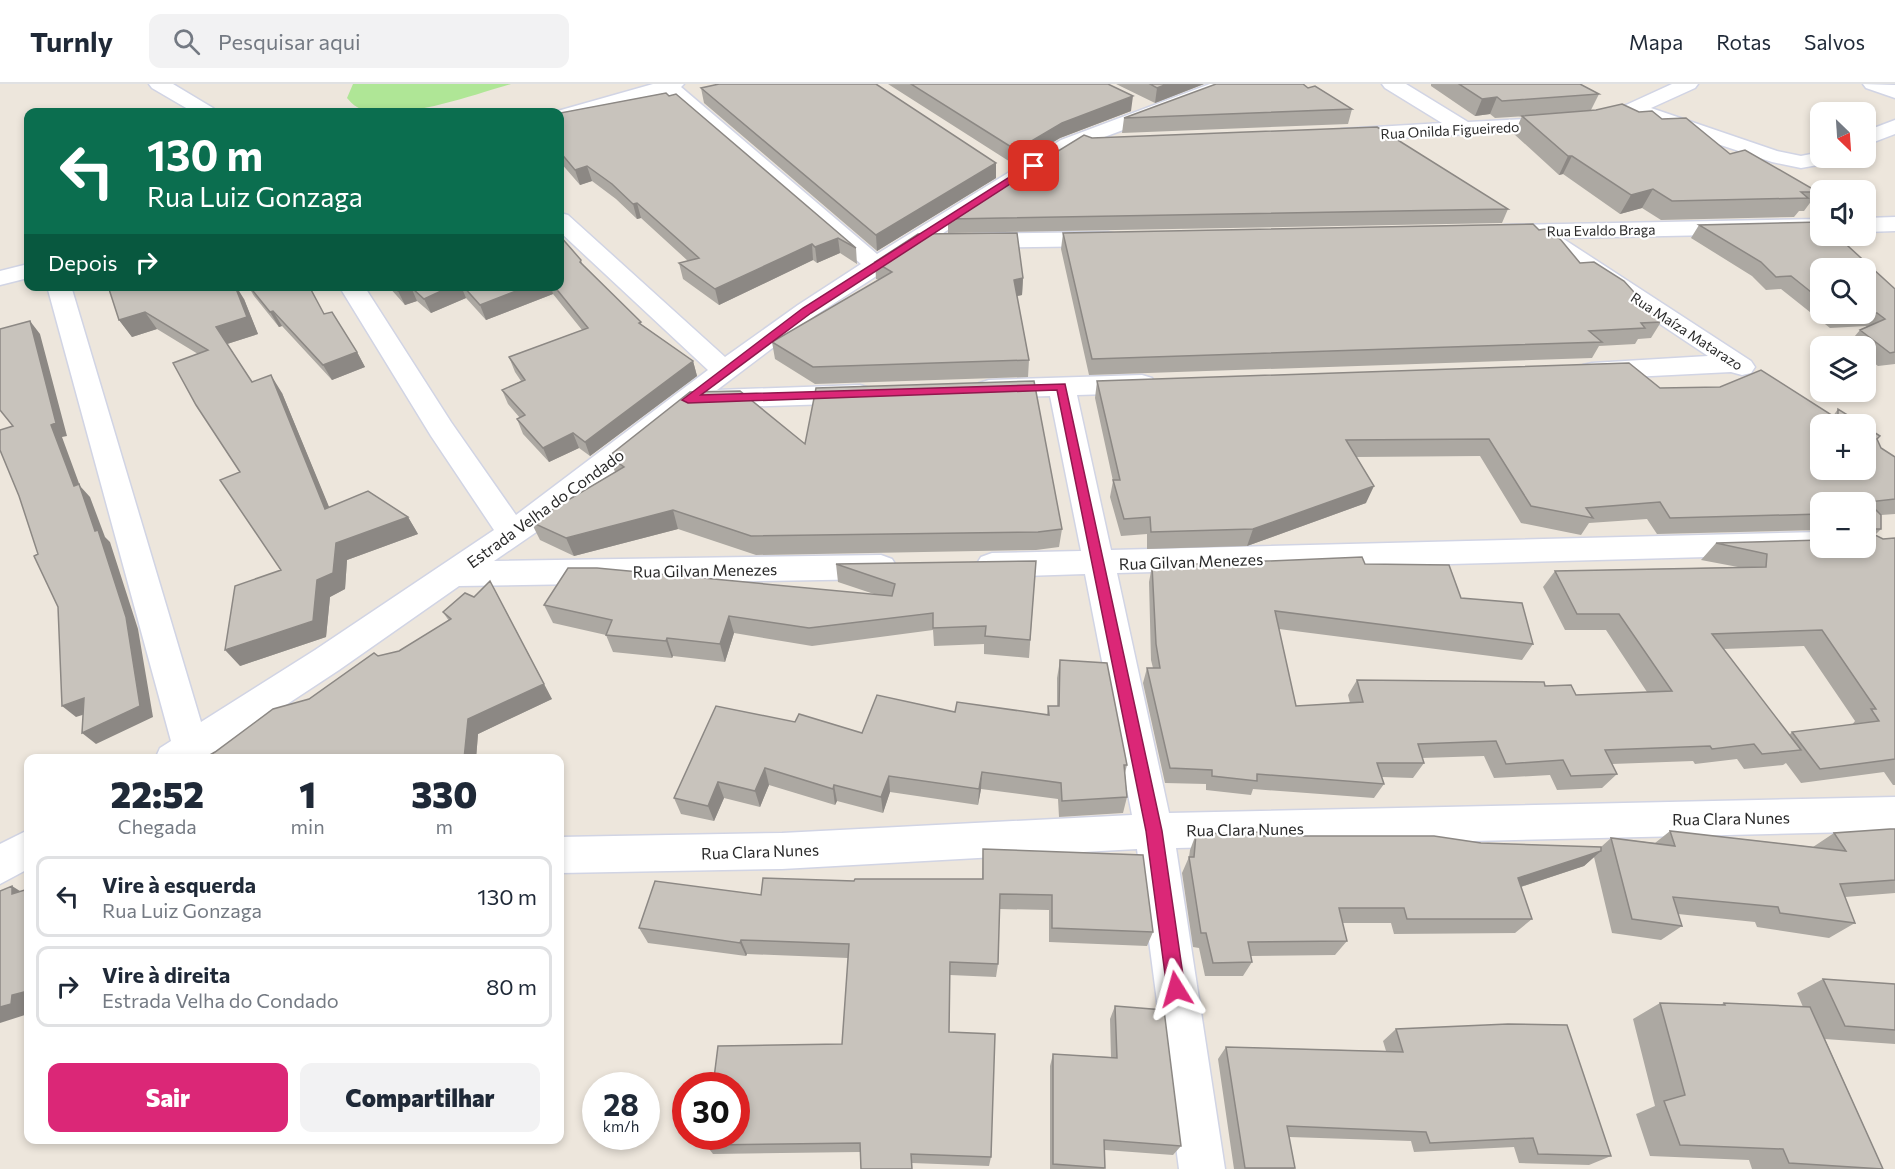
<!DOCTYPE html>
<html lang="pt">
<meta charset="utf-8">
<style>
:root{--surface:#fff;--page:#f2f2f3;--text:#1f2937;--muted:#747a83;--line:#e0e1e3;--accent:#db2777}
body{margin:0;font-family:Commissioner,sans-serif;background:var(--page);color:var(--text);height:100vh;display:flex;flex-direction:column;font-size:22px;white-space:nowrap}
*{box-sizing:border-box;margin:0}
p{font-size:20px;color:var(--muted)}
.icon{flex:none;width:33px;height:33px;fill:none;stroke:currentColor;stroke-width:2;stroke-linecap:round;stroke-linejoin:round}
.map{position:relative;flex:1;overflow:hidden}
.panel{position:absolute;left:24px;top:670px;width:540px;height:390px;display:flex;flex-direction:column;background:var(--surface);border-radius:12px;box-shadow:0 3px 9px #0003}
.panel>*{flex:none}
.banner{position:absolute;left:24px;top:24px;width:540px;height:183px;border-radius:12px;box-shadow:0 3px 9px #0003;background:#0b6e4f;color:#fff;overflow:hidden}
.needle{width:39px;rotate:155deg}
.fabs{position:absolute;left:1810px;top:18px;display:grid;gap:12px}
.fabs a{display:grid;place-items:center;width:66px;height:66px;border-radius:12px;background:var(--surface);box-shadow:0 3px 9px #0003;font-size:30px}
.speed{position:absolute;left:582px;top:988px;display:flex;gap:12px;font-size:30px;font-weight:700;text-align:center}
.speed>*{display:grid;place-content:center;width:78px;height:78px;border-radius:50%;background:var(--surface);box-shadow:0 3px 9px #0003;line-height:1}
.speed small{font-size:15px;font-weight:400}
.speed .limit{border:9px solid #d22;background:#fff;color:#111}
.pin{position:absolute;display:grid;place-items:center;width:51px;height:51px;color:#fff;margin:-26px;border-radius:12px;box-shadow:0 3px 9px #0006}
.me{position:absolute;width:66px;margin:-33px;rotate:352deg;stroke-linejoin:round;filter:drop-shadow(0 0 4px #0008)}
.turn{display:flex;align-items:center;gap:21px;height:126px;padding:0 24px;font-size:27px}
.turn .icon{width:78px;height:78px;stroke-width:2.5}
.turn b{display:block;font-size:42px;line-height:51px}
.then{display:flex;align-items:center;height:57px;padding:0 24px;background:#0003;gap:12px;font-size:22px}
.eta{display:flex;justify-content:space-evenly;align-items:center;height:102px;text-align:center}
.eta b{font-size:36px;font-weight:800;line-height:42px}
.action{display:flex;gap:12px;margin-top:auto;padding:12px 24px}
.action a{flex:1;height:69px;border-radius:12px;background:var(--accent);color:#fff;font-size:24px;font-weight:800;line-height:69px;text-align:center}
.action a+a{background:var(--page);color:var(--text)}
ul{padding:0;list-style:none}
li{display:flex;align-items:center;gap:18px;height:81px;margin:0 12px 9px;padding:0 12px;border:3px solid var(--line);border-radius:12px}
li div{flex:1}
li b{display:block;font-size:22px}
li em{font-style:normal}
header{display:flex;align-items:center;gap:36px;box-sizing:border-box;height:84px;padding:0 30px;background:var(--surface);border-bottom:2px solid var(--line)}
header strong{font-size:28px}
nav{display:flex;gap:33px;margin-inline-start:auto;font-size:21px}
.search{width:420px;height:54px;background:var(--page);display:flex;align-items:center;gap:15px;box-sizing:border-box;padding:0 21px;border-radius:12px;color:var(--muted);font-size:22px}
.map>svg:first-child{display:block}
</style>
<header>
<strong>Turnly</strong>
<div class="search"><svg class="icon" aria-label="search" viewBox="0 0 24 24"><circle cx="10" cy="10" r="6"/><path d="M15 15l6 6"/></svg>Pesquisar aqui</div>
<nav><a>Mapa</a><a>Rotas</a><a>Salvos</a></nav>
</header>
<div class="map">
<svg width="1895" height="1085" viewBox="0 0 1895 1085">
<rect width="100%" height="100%" fill="#ede6dc"/>
<path fill="#afe696" d="M353,0h158c-35,10 -123,42 -154,23 -4,-2 -7,-6 -10,-9z"/>
<g fill="none" stroke-linecap="round" stroke-linejoin="round">
<g stroke="#d1d4e4" stroke-width="3">
<path id="minor" d="M149,0h24l40,24 3,4h-23l-41,-24z
M653,0h31l-3,3 196,167 184,-114 149,-56h28l-3,4 -160,60 -259,167 -99,75 143,-5 10,3 4,6 -4,6 -10,3 -156,5 -7,-2 -136,109 -67,46 387,-6 11,4 5,8 -5,8 -11,4 -422,7 -120,84 -135,89h-49l5,-11 11,-7 -124,-455h24l130,436 114,-72 179,-120 -63,-94 -92,-150h25l87,136 65,93 192,-145 -148,-138v-19l8,2 157,142 73,-52 63,-41 -197,-171 -104,30v-11h-6z
M1382,0h24l62,38 94,-5 46,-7 18,-5 46,-21h26l-3,4 -44,20 126,43 24,5 20,-4v6h11l-3,5 -28,5 -29,-6 -139,-46 -23,6 -48,7 -220,12 -7,-2 -3,-4 3,-4 7,-2 100,-6 -57,-35z
M1863,0l32,1v13l-29,-10z
M1895,36v14l-29,11v-14z
M1895,133v14l-29,1v-14z
M1821,135v14l-259,5 189,123 4,6 -4,6 -9,2 -11,-3 -139,7 -9,-2 -4,-6 4,-6 9,-2 116,-7 -177,-118 -34,-1 -4,-5 4,-5 8,-2z
M1108,148l8,2 4,5 -4,5 -8,2 -134,2 -8,-2 -4,-5 4,-5 8,-2z
M28,180v14l-28,7v-14z
M1142,291l10,3 3,6 -3,6 -10,3 -65,2 34,155 710,-18v16h13l-2,3 -11,3 -704,19 52,240 726,-16v34l-719,17 49,321h-46l-42,-320 -355,20 -222,4v-36l222,-4 350,-18 -47,-241 -93,3 -11,-4 -5,-8 5,-8 11,-4 89,-2 -31,-155 -61,2 -10,-3 -4,-6 4,-6 10,-3z
M28,746v39l-28,15v-40z"/>
</g>
<use href="#minor" fill="#fff" fill-rule="evenodd"/>
</g>
<path fill="#aca8a2" fill-rule="evenodd" d="M888,0h220l23,27 -71,27 -45,27z
M1116,0h88l-49,19z
M1431,0h149l19,10 -8,16 48,2 23,7 68,35 88,38 -14,19h-5l-5,6 -133,3 -19,-12 -22,6 -57,-40 -4,1 -45,-41 8,-18 17,-1 -44,3 -5,-4 -15,2 -44,-30z
M701,4l295,75v15l-119,73 -173,-148z
M1308,4l44,21 -4,15 -226,9 2,-15z
M666,9l190,155 1,16 -17,-11 -23,10 -4,-3 -94,45 -36,-26 -4,-16 9,-2 -47,-43 -4,1 -21,-20 -24,-18 -12,4 -20,-23v-49z
M1092,54l416,71 -6,14 -554,10v-14z
M1699,141l196,64v75l-17,2 -12,-9v-11h-13l-4,-3 11,-13 7,-3 -1,-1 -36,2 -49,-39 -15,1 -14,-14 -61,-38zM1821,184l45,46h-45z
M1539,146l41,33 81,59 -10,16 -13,1 -3,5 -36,2 -7,12 -503,17 -28,-126 2,-16z
M581,176l2,6 59,59 51,36 4,15 -107,80 -11,-8 -30,14 -26,-28 -6,-15 3,-1 -12,-14 -6,-14 19,-9 -6,-9 -6,-15 73,-27 -29,-36 -67,26 -20,-22 -35,15 -14,-12 -12,4 -17,-19h172z
M875,178l148,16 -1,17 -5,1 12,64 -1,17 -213,7 -40,-25 -3,-17 107,-62 -3,-1z
M248,202h61l15,28 33,38 8,15 -33,13 -50,-54 -3,1 -25,-31z
M210,205l34,10 14,35 -31,10 25,38 30,11 47,115 79,9 10,17 -71,26 -2,29 -15,8 -4,40 -86,29 41,-96 -41,-98 -42,-118 -41,-25 -25,8 -13,-17z
M1097,297l563,7 173,28 5,-7 39,30 4,9 14,9v57l-14,1v14l-6,6 8,4 12,-1v247h-2l-9,-13 -83,11 -15,-20 -3,2 -39,4 -7,-10 -42,5 -2,-3 -81,3 5,10 -15,14 -45,2 -7,-15 -56,3 -10,-22 -62,2 2,5 -11,15 -31,-1 2,7 -10,14 -121,-9 -2,6 -45,-5v-6l-41,-1 -22,-100 4,-15h6l-2,-8 -2,-78 3,-16 213,-2 96,34 72,46 -11,16 -243,-31 17,77 54,-3 -2,-8 9,-15 188,6 31,9 71,-3 -41,-62h-41l-22,-43 12,-16 183,-4 -37,-7 15,-17 150,5v-46h-45v28l-164,4 -10,-15 -58,4 -8,12 -60,-12 -41,-67 -124,1 10,46 -119,43 -100,3v-15l-26,2 -11,-39 3,-16 -18,-83zM1804,562l51,75 -3,4 -60,7 -3,3 -66,-86z
M805,360l257,85 -3,18 -23,3 -280,5 -78,-26 -104,27 -34,-16 -9,-18 84,-50 -6,-16z
M1036,477l-7,97 -45,-4v-10l-50,2 -1,-16 -121,16 -78,-13 -9,29 -52,-6 -1,2 -59,-6 -7,-17 -53,-12 -9,-18 330,-11 -36,-12 -2,-18z
M443,528l109,87 -74,35 -2,25h-273l106,-60 69,-43 21,-5 50,-30z
M1060,576l67,105 -2,8 2,24 -4,16 -64,4 -1,-18 -77,-10 -3,16 -88,-13 -7,21 -46,-12 -2,4 -66,-20 -9,22 -36,-9 -10,23 -33,-7 -7,-16 121,-76 67,11 93,-21 92,2 1,-8h9v-28z
M1895,745v64l-50,4 10,26 -26,15 -72,-11 -2,-5 -77,-8 4,12 -21,14 -49,-7 -18,-76 -10,9 -63,21 11,32 -17,14 -121,1 -3,-11h-49l5,18 -12,14 -85,1 2,6 -9,14h-38l-6,-28 -6,-1 -11,-74 7,-16 1,-7 6,-16 405,13 10,-9 44,5 15,-12 143,16 21,-14z
M983,765l170,83 -6,14 -98,-4v-32l-50,-1 -1,55 -2,13 -46,-2 -1,57 42,125 -2,9 -77,-3v6h-51l-1,-17 -147,2 -7,-9 136,-101 6,-86 -101,-4 -1,2 -98,-13 -9,-15 122,-33 93,-14 128,-2z
M1823,895l72,5v60l-70,-5 58,130h-131l-3,-9 -99,-4 -14,-42 19,-8 -22,-87 27,-16 60,2 4,-2 79,4 -6,-14z
M1115,922l66,140 -8,9 -68,-5v18l-1,1h-54v-103l3,-12 58,3 -1,-38z
M1396,945l215,127 -22,9 -70,-2 -5,-16 -100,5 -3,-11 -122,-4 6,31 -1,1h-60l-16,-110 8,-12 160,4 -3,-10z"/>
<path fill="#8c8884" d="M1167,0h37l-49,19 2,-15z
M1133,12l-2,15 -71,27 -45,27 1,-15 46,-27z
M1497,13l-7,17 -15,2 7,-17z
M1568,72h4l-9,18 -4,1z
M996,79v15l-119,73 -1,-16z
M587,82l5,15 -12,4 -5,-15z
M1653,105l-11,19 -22,6 11,-19z
M637,119l4,15 -4,1 -4,-15z
M838,154l2,15 -23,10 -2,-16z
M812,160l1,16 -94,45 -4,-16z
M1023,194l-1,17 -9,2 1,-17z
M235,202h1l8,13 14,35 -31,10 -11,-17z
M452,202h9l5,12 -35,15 -7,-14z
M529,202h22l2,8 -67,26 -6,-15z
M411,203l6,14 -12,4 -7,-14z
M273,227l9,15 -3,1 -9,-15z
M145,228l12,17 -25,8 -13,-17z
M30,237l10,13 27,102 -5,1 18,49 10,11 15,40 5,5 28,87 15,88 -57,27 -14,-11 13,-202 -21,-45 -23,-61z
M357,268l8,15 -33,13 -9,-15z
M693,277l4,15 -107,80 -5,-14z
M271,291l11,18 55,133 -12,-17z
M573,349l6,15 -30,14 -6,-14z
M1374,402l-8,17 -119,43 6,-17z
M673,426l5,19 -104,27 -8,-18z
M408,433l10,17 -71,26 -2,29 -15,8 -4,40 -86,29 -15,-16 92,-70 19,-37z
M490,497l62,118 -74,35 -2,25h-12l4,-40z
M729,532l5,17 -9,29 -5,-18z
M667,554l6,18 -1,2 -6,-17z
M84,614l14,12 -22,7 -14,-11z
M765,684l4,17 -9,22 -5,-16z
M982,688l-1,17 -3,16 1,-16z
M889,692l1,16 -7,21 -2,-16z
M718,698l6,16 -10,23 -6,-15z
M834,701l3,16 -2,4 -2,-16z
M1601,767l-17,15 -82,27 16,-15z
M12,802l16,10 -16,-2z
M741,856l6,14 -1,2 -6,-13z
M28,907v23l-28,9v-16l12,-12z"/>
<path fill="#c8c3bc" stroke="#8c8884" stroke-width="1.5" d="M719,0h157l120,79 -120,72 -175,-147z
M911,0h197l25,12 -71,27 -46,27z
M1150,0h17l-10,4z
M1216,0h87l5,4 7,-2 37,23 -228,9z
M1459,0h121l19,10 -97,7 -5,-4 -15,2z
M666,9l3,3 7,-2 180,154 -18,-10 -23,9 -3,-3 -97,45 -36,-26 20,-5 -62,-55 -4,1 -21,-20 -25,-18 -12,4 -15,-18v-39z
M1622,20l17,8 13,-1 10,8 24,-1 44,36 15,-4 73,42h-17l7,6 -136,3 -19,-12 -22,6 -59,-39h-4l-46,-40 74,-6z
M1377,43l131,82 -560,10 136,-84 8,3z
M1821,138v14h16l58,53v63l-5,1 -30,-23 25,-11 -8,-6h-11v-45h-45v32l-30,-24 -15,1 -15,-15 -62,-37z
M1533,140l6,6 6,-1 16,11 19,23 14,-1 30,19 37,41 -20,1 4,5 -56,3 13,11 -510,17 -29,-126z
M1017,149l6,45 -9,2 15,80 -216,7 -41,-25 120,-70 -17,-10 43,-28z
M560,152l21,24 -1,2 61,60 -2,1 54,38 -108,81 -12,-9 -30,15 -26,-29 8,-4 -23,-25 23,-10 -16,-23 79,-29 -34,-42h6z
M108,202h98l1,4 12,-4h16l12,31 -31,10 36,55 19,-7 54,134 43,-18 40,26 -72,26 -3,30 -16,7 -4,41 -88,29 10,-64 46,-16 -61,-90 20,-8 -44,-67 -23,-42 35,-13 -63,-38 -26,8z
M249,202h60l15,28 8,-2 25,40 -34,13 -50,-54 -3,1z
M394,202h58l-28,13 -13,-12 -13,4z
M463,202h66l-49,19z
M1839,230h25l-23,1z
M30,237l26,102 -5,2 23,61 5,-2 16,47 3,-1 28,87 14,89 -58,27 2,-35 -22,8 -4,-99 -24,-51 4,-2 -19,-58 -19,-46v-20l13,-4 -13,-16v-81z
M1629,279l31,25 60,-1 41,-17 72,46h5v-7l24,15h-41v46h45v-43l14,9 -3,3 4,9 14,9v42l-27,3 13,13v14h-10l-2,3 14,7 12,-1v221l-75,10 -28,-37 87,-11 -8,-12h5l-54,-79 -110,4 89,116 -39,4 -8,-10 -42,5 -2,-3 -105,4 12,24 -46,2 -8,-16 -57,4 -10,-23 -78,3 6,19h-47l7,21 -127,-10v7l-45,-5v-6l-42,-2 -23,-100h13l-4,-24 -4,-78 210,-9 3,7 84,1 12,33 61,5 11,41 -258,-33 21,95 67,-4 -6,-22 187,2 1,4 26,-1 5,10 96,-4 -53,-77h-42l-22,-43 211,-4 1,-13 -51,-11 105,-3v8h45v-46h-45v12l-151,4 -10,-16 -74,6 7,10 -62,-12 -42,-67 -143,1 28,46 -121,43 -102,3 -1,-15 -26,2 -11,-39h7l-23,-99z
M1034,297l28,148 -24,3 -287,4 -78,-26 -107,28 -35,-16 93,-55 -15,-11 81,-64 50,-1 65,53 11,-56z
M1036,477l-6,79 -45,-4 1,-10 -53,2v-15l-124,15 -80,-12 -9,28 -53,-6 -1,3 -60,-6 6,-15 -68,-15 24,-37h29l295,28 3,-12 -59,-20z
M490,497l54,103 -76,35 -4,40h-261l12,-7 58,-43 36,-10 65,-46 4,3 21,-5 52,-32 -8,-7 22,-19 9,4z
M1060,576l47,3 20,102h-3l3,32 -65,4 -1,-18 -79,-11 -3,17 -90,-13 -8,21 -47,-12 -1,4 -68,-21 -10,23 -37,-9 -10,24 -34,-8 42,-92 79,16 4,-8 63,19 15,-38 78,17 2,-10 92,13 -1,-9h11z
M1890,745h5v51l-55,4 15,39 -75,-10 -2,-6 -105,-10 9,29 -50,-7 -21,-81 64,8 -5,-15 176,20 -12,-18z
M1262,748v4h172l47,7 120,4v4l-83,27 14,41h-125l-3,-11h-65l8,33 -99,1 4,20 -39,1 -7,-30h-5l-12,-76h5l2,-23z
M983,765l160,6 10,77 -101,-4v-33l-52,-1 -2,70 -48,-2 -1,70 46,2 -4,123 -80,-3 1,15h-51l-1,-26 -154,2 1,-8h29v-51h-23l5,-40 124,-2 7,-100 -108,-4 -1,3 -101,-15 16,-47 106,14 2,-17 91,3 1,-2h128z
M12,802v8l16,-5v102l-16,4 -1,9 -11,3v-116z
M1823,895l72,5v46l-50,-4z
M1660,919l65,2 -1,-2 86,4 73,162 -94,-6 -6,-14 -103,-4 -16,-44 21,-6z
M1115,922l49,4 17,136 -77,-6 1,28 -52,-4v-110l64,4z
M1508,940l59,1 44,131 -73,-2 -5,-16 -103,5 -4,-11 -139,-6 8,42h-50l-19,-121 177,5 -7,-23z"/>
<path fill="#db2777" stroke="#8e194d" stroke-width="1.5" d="M1030,80l8,2 -227,147 -110,82 364,-11 97,447 23,158 -3,6 -6,2 -6,-2 -3,-6 -21,-158 -89,-441 -369,13 -6,-3 121,-92z"/>
<g text-anchor="middle" dominant-baseline="central" stroke-width="4.5" stroke-linejoin="round" paint-order="stroke">
<g font-size="14" fill="#2a2a2a" stroke="#fff">
<text transform="translate(1450 46) rotate(-3)">Rua Onilda Figueiredo</text>
<text transform="translate(1601 146) rotate(-1)">Rua Evaldo Braga</text>
<text transform="translate(1687 247) rotate(33)">Rua Maíza Matarazo</text>
</g>
<g font-size="16" fill="#2a2a2a" stroke="#fff">
<text transform="translate(545 424) rotate(-36)">Estrada Velha do Condado</text>
<text transform="translate(1191 477) rotate(-2)">Rua Gilvan Menezes</text>
<text transform="translate(705 486) rotate(-1)">Rua Gilvan Menezes</text>
<text transform="translate(1731 734) rotate(-1)">Rua Clara Nunes</text>
<text transform="translate(1245 745) rotate(-1)">Rua Clara Nunes</text>
<text transform="translate(760 767) rotate(-2)">Rua Clara Nunes</text>
</g>
</g>
</svg>
<div class="fabs">
<a><svg class="needle" viewBox="-14 -14 28 28"><path d="M0-13l5 13h-10z" fill="#e53935"/><path d="M0 13l5-13h-10z" fill="#747a83"/></svg></a>
<a><svg class="icon" aria-label="sound" viewBox="0 0 24 24"><path d="M4 9h4l5-4v14l-5-4H4zM17 9q2 3 0 6"/></svg></a>
<a><svg class="icon" aria-label="search" viewBox="0 0 24 24"><circle cx="10" cy="10" r="6"/><path d="M15 15l6 6"/></svg></a>
<a><svg class="icon" aria-label="layers" viewBox="0 0 24 24"><path d="M12 4l9 5-9 5-9-5zM3 14l9 5 9-5"/></svg></a>
<a>+</a>
<a>−</a>
</div>
<div class="speed"><div>28<small>km/h</small></div><div class="limit">30</div></div>
<div class="pin" style="left:1034px;top:82px;background:#d93025"><svg class="icon" aria-label="arrive" viewBox="0 0 24 24"><path d="M6 21V4h12l-3 4 3 4H6"/></svg></div>
<svg class="me" style="left:1176px;top:905px" viewBox="-20 -20 40 40"><path d="M0-17L14 15 0 8-14 15z" fill="#db2777" stroke="#fff" stroke-width="4"/></svg>
<div class="banner">
<div class="turn"><svg class="icon" aria-label="left" viewBox="0 0 24 24"><path d="M17 20v-9H6M10 6l-5 5 5 5"/></svg><div><b>130 m</b>Rua Luiz Gonzaga</div></div>
<div class="then">Depois<svg class="icon" aria-label="right" viewBox="0 0 24 24"><path d="M7 20v-9h11M14 6l5 5-5 5"/></svg></div>
</div>
<section class="panel">
<div class="eta">
<div><b>22:52</b><p>Chegada</p></div>
<div><b>1</b><p>min</p></div>
<div><b>330</b><p>m</p></div>
</div>
<ul>
<li><svg class="icon" aria-label="left" viewBox="0 0 24 24"><path d="M17 20v-9H6M10 6l-5 5 5 5"/></svg><div><b>Vire à esquerda</b><p>Rua Luiz Gonzaga</p></div><em>130 m</em></li>
<li><svg class="icon" aria-label="right" viewBox="0 0 24 24"><path d="M7 20v-9h11M14 6l5 5-5 5"/></svg><div><b>Vire à direita</b><p>Estrada Velha do Condado</p></div><em>80 m</em></li>
</ul>
<div class="action"><a>Sair</a><a>Compartilhar</a></div>
</section>
</div>
